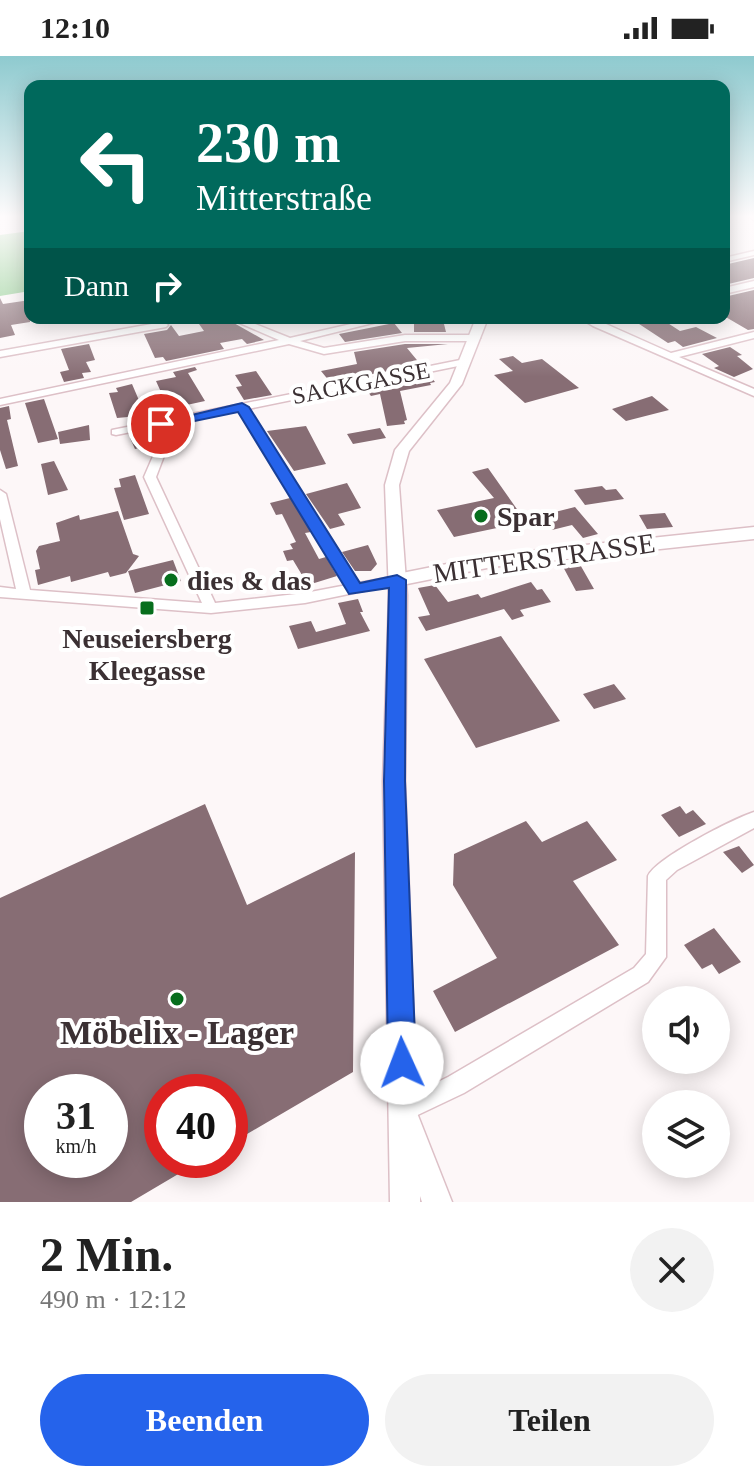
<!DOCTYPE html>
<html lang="de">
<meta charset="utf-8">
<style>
:root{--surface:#fff;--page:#f2f2f2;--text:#222;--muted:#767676;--accent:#2563eb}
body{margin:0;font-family:Georgia,serif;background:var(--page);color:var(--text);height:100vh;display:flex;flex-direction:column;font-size:30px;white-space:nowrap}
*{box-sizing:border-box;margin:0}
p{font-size:26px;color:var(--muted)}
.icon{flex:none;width:44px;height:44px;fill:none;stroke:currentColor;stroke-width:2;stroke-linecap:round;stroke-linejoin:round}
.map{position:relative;height:1146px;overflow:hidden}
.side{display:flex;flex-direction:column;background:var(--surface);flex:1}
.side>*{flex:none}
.banner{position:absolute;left:24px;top:24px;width:706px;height:244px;border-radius:16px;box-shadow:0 4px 20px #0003;background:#00695c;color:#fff;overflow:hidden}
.fabs{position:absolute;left:642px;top:930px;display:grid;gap:16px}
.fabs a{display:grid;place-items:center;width:88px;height:88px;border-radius:50%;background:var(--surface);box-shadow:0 4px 20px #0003;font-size:40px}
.speed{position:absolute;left:24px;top:1018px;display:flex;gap:16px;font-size:40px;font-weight:700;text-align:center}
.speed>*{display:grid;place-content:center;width:104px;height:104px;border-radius:50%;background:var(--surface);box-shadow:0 4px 20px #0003;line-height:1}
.speed small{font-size:20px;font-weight:400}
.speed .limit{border:12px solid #d22;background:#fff;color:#111}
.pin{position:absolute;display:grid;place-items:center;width:68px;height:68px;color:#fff;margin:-34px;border:4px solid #fff;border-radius:50%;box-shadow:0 2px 8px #0007}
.me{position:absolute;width:88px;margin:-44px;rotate:358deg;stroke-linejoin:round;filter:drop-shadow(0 0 6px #0008)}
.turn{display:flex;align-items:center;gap:28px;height:168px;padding:0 40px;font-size:36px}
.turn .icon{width:104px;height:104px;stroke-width:2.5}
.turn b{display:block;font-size:56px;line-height:68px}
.then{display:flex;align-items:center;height:76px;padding:0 40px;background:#0003;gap:16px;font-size:30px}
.round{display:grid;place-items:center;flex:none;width:84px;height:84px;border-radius:42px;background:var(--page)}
.summary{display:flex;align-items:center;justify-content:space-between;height:136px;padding:0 40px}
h1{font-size:48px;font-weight:800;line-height:60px}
.primary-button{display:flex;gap:16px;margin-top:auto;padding:16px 40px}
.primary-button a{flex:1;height:92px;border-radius:48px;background:var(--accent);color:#fff;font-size:32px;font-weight:800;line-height:92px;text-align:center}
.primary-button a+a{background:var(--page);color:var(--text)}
.status{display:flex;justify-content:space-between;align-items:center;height:56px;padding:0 40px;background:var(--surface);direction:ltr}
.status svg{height:22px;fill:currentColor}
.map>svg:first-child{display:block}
</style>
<div class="status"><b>12:10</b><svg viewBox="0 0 49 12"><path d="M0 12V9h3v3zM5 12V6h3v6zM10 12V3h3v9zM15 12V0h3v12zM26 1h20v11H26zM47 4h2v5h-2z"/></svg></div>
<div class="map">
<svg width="754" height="1146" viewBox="0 0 754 1146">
<rect width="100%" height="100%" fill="#fdf7f8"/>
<path fill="#8bcc8c" d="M30,175v60l-30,5v-61z"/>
<path fill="#876d74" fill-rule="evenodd" d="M754,202v20l-30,7v-20z
M754,234v39l-6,1 -24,-14v-19z
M0,242l3,6 27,-4v22l-19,3 4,10 -15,3z
M212,262h13l39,22 -17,4 -5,-5 -22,4 4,6 -58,12 -3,-4 -8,1 -11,-24 23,-4 4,-5 8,11 25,-5 -5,-7 15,-3z
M439,262l4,2 3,12h-32v-13z
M630,262h30l20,13 16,-4 21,11 -34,9 -8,-6 -7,2z
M394,267l8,10 -57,9 -6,-8z
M89,288l6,16 -9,2 5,10 -9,1 2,5 -20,4 -4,-10 9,-2 -8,-21z
M405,288h43l-41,4 14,17 -91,17 -9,-11 36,-7 -3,-12z
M730,291l12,8 -5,1 16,13 -19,8 -20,-9 5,-2 -17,-12z
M513,300l9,7 20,-4 37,29 -54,15 -31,-28 19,-4 -14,-12z
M195,311l2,3 -9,3 17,28 -23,5 2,6 -36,5 1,2 -19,4 -2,-6 -11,1 -8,-25 9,-1 -2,-4 16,-4 9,21 24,-4 -9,-20 20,-4 -3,-5z
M256,315l16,24 -28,5 -8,-13 6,-1 -7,-11z
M429,319l6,7 -5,1 1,2 -31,6 7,29 -3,1 1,3 -18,2 -7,-32 -9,2 -6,-8z
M652,340l17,14 -43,11 -14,-12z
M44,343l14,40 -20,4 -13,-40z
M9,350l2,13 -4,1 11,46 -12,3 -6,-19v-42z
M89,369l1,15 -30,4 -2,-12z
M306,370l20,38 -32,7 -27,-40z
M380,372l6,10 -33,6 -6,-10z
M154,374l1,14 -20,5 -5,-11 4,-4z
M54,405l14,29 -20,5 -7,-31z
M488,412l38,54 -72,15 -17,-27 57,-12 -22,-26z
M135,419l14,39 -25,6 -10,-32 7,-1 -2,-8z
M347,427l14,25 -23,6 7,11 -15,4 -24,-35z
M602,430l4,4 10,-1 8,10 -39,6 -11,-15z
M290,442l21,34 -6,1 14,26 7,-2 11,19 -29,9 -15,-25 -6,1 -4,-10 10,-2 -3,-5 6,-2 -14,-28 -6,1 -6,-12z
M575,451l23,27 -15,4 -11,-13 -20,5 -13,-14z
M118,455l15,43 6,2 -13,17 -16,4 -2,-5 -37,10 -1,-6 -32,9 -3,-15 5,-1 -4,-18 3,-5 21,-5 -4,-18 23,-8 1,5z
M665,457l8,14 -26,2 -8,-14z
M368,489l9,19 -6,7h-16l-13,-19z
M173,504l8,21 -46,12 -7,-22z
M578,505l16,28 -18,2 -15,-28z
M531,526l6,8 5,-1 9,13 -31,8 4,6 -12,4 -8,-11 -78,22 -8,-14 12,-2 -12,-27 17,-3 13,17 30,-8 3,4z
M358,543l5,13h-3l10,19 -72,18 -9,-23 22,-5 5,11 30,-8 -8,-21z
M501,580l59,85 -84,27 -52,-89z
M614,628l12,15 -32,10 -11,-15z
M205,748l42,101 108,-53 -2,220 -123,72v-52h-68v68h40l-71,42h-131v-304zM42,1036h68v68h-68z
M680,750l6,8 7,-4 13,14 -27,13 -18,-22z
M526,765l16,21 45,-21 30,39 -44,21 46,64 -164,87 -22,-41 64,-33 -44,-73 1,-31z
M739,790l15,19 -12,8 -19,-21z
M714,872l27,34 -22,12 -7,-10 -10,5 -18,-24z"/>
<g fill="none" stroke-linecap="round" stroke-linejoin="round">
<g stroke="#ddc0c7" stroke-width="3">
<path id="minor" d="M748,160h6v4z
M754,195v4l-30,7v-4z
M754,225v6l-30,7v-6z
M228,262h12l50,20 87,-20 4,3 -81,20 24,7 81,-13h70l5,3 -5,3h-70l-81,13 -35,-10 -289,61v-6l279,-59z
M580,262h11l7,3 26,-3 -18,6 65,29 83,-21v6l-75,19 75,32v7l-161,-70z
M163,266l5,3 -2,2 -166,30v-6z
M465,303l5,3 -2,2 -220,45 111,174 38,-7 7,4 -2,3 -97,20 -94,10 -211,-16v-10l16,2 -16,-70v-29l6,4 24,96 172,13 -58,-126 16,-37 -4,-13 -40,8 -4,-1v-4zM239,354l108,175 -42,8 -90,10 -59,-126 14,-37 -3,-15z
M754,756v16l-77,42 -11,10v77l-18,25 -184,111 -59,28 -8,-3 -3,-8 3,-8 51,-25 186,-109 12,-14 2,-78c8,-18 85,-57 106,-64z"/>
</g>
<g stroke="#ddc0c7" stroke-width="3">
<path id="tertiary" d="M476,262h12l-26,66 -53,67 -10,34 8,110 -2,186 12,332 35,89h-30l-2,-6v6h-30l-7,-421 6,-186 -4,-110 10,-35 55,-67z"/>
</g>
<g stroke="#ddc0c7" stroke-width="3">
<path id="secondary" d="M754,471v12l-262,28 -95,19 -9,-6 9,-6 95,-19z"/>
</g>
<use href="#minor" fill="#fff" fill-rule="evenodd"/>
<use href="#tertiary" fill="#fff" fill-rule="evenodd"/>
<use href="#secondary" fill="#fff" fill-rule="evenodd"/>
</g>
<linearGradient id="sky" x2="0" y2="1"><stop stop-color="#8ecacf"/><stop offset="0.5" stop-color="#fefbfc"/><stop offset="1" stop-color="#fefbfc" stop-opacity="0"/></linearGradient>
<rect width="754" height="321" fill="url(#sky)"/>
<path fill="#2563eb" stroke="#184099" stroke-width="2" d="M242,347l7,4 111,176 37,-8 9,5 -1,201 11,282 -4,10 -10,4 -10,-4 -4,-10 -4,-282 5,-193 -40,6 -111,-182 -77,16 -7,-4z"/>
<g fill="#076e1d" stroke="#fff" stroke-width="3">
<circle cx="481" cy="460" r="8"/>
<circle cx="171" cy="524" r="8"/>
<rect x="139" y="544" width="16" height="16" rx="4"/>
<circle cx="177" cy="943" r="8"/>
</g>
<g text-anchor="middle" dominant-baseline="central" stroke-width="8" stroke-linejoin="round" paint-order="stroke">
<g font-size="24" fill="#3b3033" stroke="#fff">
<text transform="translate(361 327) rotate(-11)">SACKGASSE</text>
</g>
<g font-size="28" font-weight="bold" fill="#3b3033" stroke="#fff" text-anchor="start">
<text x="497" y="460">Spar</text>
<text x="187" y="524">dies &amp; das</text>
<text x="147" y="582" text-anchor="middle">Neuseiersberg<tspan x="147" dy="32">Kleegasse</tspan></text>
</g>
<g font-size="28" fill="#3b3033" stroke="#fff">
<text transform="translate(544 502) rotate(-8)">MITTERSTRASSE</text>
</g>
<g font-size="34" font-weight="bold" fill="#3b3033" stroke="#fff">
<text x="177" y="976">Möbelix - Lager</text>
</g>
</g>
</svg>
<div class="fabs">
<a><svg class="icon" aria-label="sound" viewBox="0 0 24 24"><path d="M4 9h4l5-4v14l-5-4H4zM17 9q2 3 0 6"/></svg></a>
<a><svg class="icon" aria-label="layers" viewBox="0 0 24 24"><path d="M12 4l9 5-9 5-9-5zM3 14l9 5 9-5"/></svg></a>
</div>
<div class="speed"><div>31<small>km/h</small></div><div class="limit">40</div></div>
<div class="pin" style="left:161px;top:368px;background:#d93025"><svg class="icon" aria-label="arrive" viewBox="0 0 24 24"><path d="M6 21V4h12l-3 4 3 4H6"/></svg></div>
<svg class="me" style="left:402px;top:1007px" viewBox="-20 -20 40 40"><circle r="19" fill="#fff"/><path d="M0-13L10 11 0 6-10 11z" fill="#2563eb"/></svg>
<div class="banner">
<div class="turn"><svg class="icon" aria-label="left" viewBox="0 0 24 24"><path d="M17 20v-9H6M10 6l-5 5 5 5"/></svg><div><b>230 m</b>Mitterstraße</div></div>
<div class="then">Dann<svg class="icon" aria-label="right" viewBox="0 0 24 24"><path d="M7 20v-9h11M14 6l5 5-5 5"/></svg></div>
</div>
</div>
<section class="side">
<div class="summary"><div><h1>2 Min.</h1><p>490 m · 12:12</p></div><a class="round"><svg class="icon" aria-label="close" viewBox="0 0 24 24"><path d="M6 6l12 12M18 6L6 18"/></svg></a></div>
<div class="primary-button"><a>Beenden</a><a>Teilen</a></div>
</section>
